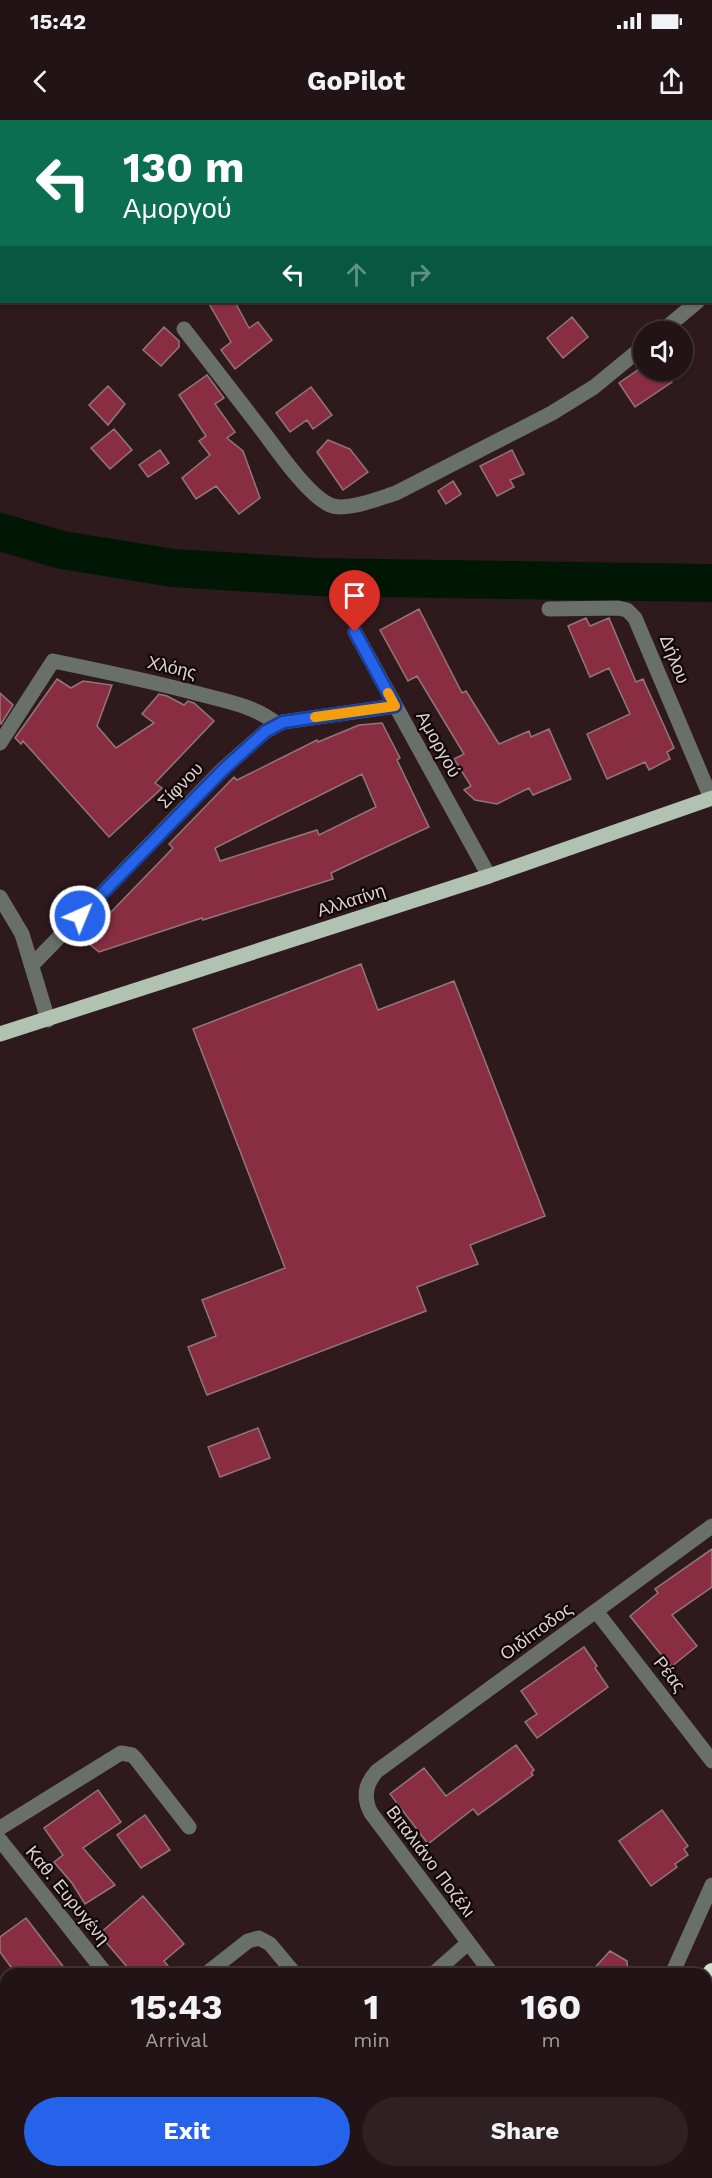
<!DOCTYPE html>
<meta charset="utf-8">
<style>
:root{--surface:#221316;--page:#2e2023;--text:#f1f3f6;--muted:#a29ea1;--line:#3f3235;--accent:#2563eb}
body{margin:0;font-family:"Work Sans",sans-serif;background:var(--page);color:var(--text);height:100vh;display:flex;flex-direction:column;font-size:22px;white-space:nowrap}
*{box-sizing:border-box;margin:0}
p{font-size:20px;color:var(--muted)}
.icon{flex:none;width:33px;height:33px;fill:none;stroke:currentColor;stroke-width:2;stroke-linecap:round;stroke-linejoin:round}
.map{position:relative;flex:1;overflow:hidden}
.sheet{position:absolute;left:0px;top:1848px;width:712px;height:210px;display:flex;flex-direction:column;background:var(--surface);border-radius:18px 18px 0 0;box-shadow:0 2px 4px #0004,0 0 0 2px var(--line)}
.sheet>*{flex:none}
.guide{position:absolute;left:0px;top:0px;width:712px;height:183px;box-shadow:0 2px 4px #0004,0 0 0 2px var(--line);background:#0b6e4f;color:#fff;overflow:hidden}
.buttons{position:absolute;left:633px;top:201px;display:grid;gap:12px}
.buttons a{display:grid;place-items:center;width:60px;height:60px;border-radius:50%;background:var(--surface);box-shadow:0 2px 4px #0004,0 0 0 2px var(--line);font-size:30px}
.pin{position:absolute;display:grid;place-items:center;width:51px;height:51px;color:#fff;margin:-62px -26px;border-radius:50% 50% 50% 0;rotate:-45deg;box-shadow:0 0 6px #0007}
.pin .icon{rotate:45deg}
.me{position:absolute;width:66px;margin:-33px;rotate:44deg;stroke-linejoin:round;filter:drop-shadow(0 0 4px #0008)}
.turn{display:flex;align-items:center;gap:21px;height:126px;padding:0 24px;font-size:27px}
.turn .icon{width:78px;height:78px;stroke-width:2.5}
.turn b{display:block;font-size:42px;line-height:51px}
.lanes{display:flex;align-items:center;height:57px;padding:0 24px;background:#0003;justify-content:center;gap:30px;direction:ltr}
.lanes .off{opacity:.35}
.eta{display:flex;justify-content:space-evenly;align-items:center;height:102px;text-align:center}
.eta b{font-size:36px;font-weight:700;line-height:42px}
.action{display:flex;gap:12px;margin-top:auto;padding:12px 24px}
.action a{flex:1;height:69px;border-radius:36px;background:var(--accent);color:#fff;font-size:24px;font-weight:700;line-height:69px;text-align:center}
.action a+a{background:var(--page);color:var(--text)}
.status{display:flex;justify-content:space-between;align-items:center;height:42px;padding:0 30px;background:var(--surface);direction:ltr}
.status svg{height:16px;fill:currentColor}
header{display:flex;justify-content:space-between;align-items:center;height:78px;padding:0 24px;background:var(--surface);font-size:27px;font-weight:700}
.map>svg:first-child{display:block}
</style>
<div class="status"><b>15:42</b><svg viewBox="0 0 49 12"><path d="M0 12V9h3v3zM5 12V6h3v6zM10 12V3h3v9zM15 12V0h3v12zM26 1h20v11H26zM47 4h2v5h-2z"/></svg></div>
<header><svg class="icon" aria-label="back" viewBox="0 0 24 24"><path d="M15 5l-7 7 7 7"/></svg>GoPilot<svg class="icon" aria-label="share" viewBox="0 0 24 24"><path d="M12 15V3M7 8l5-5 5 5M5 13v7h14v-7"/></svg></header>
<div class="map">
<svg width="712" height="2058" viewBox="0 0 712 2058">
<rect width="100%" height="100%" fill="#2e191d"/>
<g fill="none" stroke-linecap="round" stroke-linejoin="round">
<path stroke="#011705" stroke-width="38" d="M0,412l62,18 111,18 145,9 394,6"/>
</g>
<path fill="#892e42" stroke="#91777a" stroke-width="1.5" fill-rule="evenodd" d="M208,182h27l14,26 9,-6 14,18 -37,29 -14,-19 10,-8z
M572,197l16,20 -25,21 -16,-20z
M164,207l15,14v6l-18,19 -18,-16z
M638,250h26l8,12 -37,25 -16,-24z
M207,255l17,23 -9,6 20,28 -8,6 16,13 17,47 -21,16 -23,-28 -20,13 -14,-21 28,-23 -11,-14 7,-5 -27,-41z
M108,266l17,18 -17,21 -19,-20z
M311,267l21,28 -19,14 -6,-9 -17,12 -14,-19z
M114,309l18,21 -22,19 -19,-21z
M328,320l22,9 18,23 -25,18 -26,-38z
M160,330l9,13 -21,14 -9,-12z
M512,330l12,24 -14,6 4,7 -17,9 -17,-30z
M453,361l8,13 -15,10 -8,-13z
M419,489l43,84 4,-2 33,53 30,-13 2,6 18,-8 22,50 -38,16 -4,-7 -32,16 -22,-4 -11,-10 7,-4 -17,-27 10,-5 -47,-78 -9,5 -28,-51z
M586,498l4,8 19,-8 27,64 7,-3 31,69 -7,4 3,7 -21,11 -4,-8 -38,17 -20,-45 43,-20 -21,-46 -19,9 -22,-51z
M57,559l14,9 12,-7 29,4 -15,41 19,22 38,-25 -12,-9 17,-20 8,2 17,9 4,-4 6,2 20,18 -59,62 7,5 -53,49 -86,-96 -2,3 -6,-6z
M0,573l13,12 -12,19 -1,-1z
M382,603l18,35 -3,2 32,67 -98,46 2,6 -130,41 -1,-2 -103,34 -15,-12 89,-92 -4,-4 65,-67 3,3 80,-40 1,2 41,-17zM362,654l14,33 -57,28 -2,-5 -97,31 -5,-13z
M361,844l17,46 76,-29 91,235 -75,29 8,19 -61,23 9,24 -219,84 -19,-48 28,-11 -14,-36 83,-32 -92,-239z
M258,1308l12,30 -50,19 -12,-30z
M712,1429v38l-40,28 25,31 -26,21 -41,-51 28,-23 -3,-4z
M584,1527l13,19 -2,2 13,19 -71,51 -12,-16 12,-8 -16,-23z
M516,1625l18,25 -3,3 2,2 -55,40 -5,-6 -45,35 -38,-50 34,-26 22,28z
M98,1670l23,32 -38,26 32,37 -30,19 -13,-21 -18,-21 9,-7 -19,-27z
M662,1690l26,36 -4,3 4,6 -13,9 2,3 -26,19 -32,-45z
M145,1695l25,35 -29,18 -24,-33z
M143,1776l41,48 -20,17 4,5 -9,8h-26l-34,-40z
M26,1798l43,56h-53l-16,-22v-15z
M610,1831l17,10 1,13h-39z"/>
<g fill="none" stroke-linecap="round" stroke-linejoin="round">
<path stroke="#687069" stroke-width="15" d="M591,0l2,2
M711,58h1
M711,170l1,-1
M184,209c27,35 54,70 81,105 14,19 44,62 65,71 16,7 50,-7 66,-12l156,-80 42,-26 50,-41
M661,212l36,-30
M549,489l69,-1 9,2 8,8 76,180
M355,512l134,244
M0,623l53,-82c49,10 98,20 146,33 27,7 56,12 78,30
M0,777l22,37 26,86
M32,845l191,-196 43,-38 17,-9 112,-16
M596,1491l116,150
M0,1708l121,-75 11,2 4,4 53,68
M0,1720l106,134
M206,1854l42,-33 11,-3 11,6 25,30
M433,1854l35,-31
M492,1854l-121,-161c-8,-15 -6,-29 6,-42l335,-245
M672,1854l40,-89
M264,2052l5,6
M51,2058l7,-6
M562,2058l4,-6"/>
<path stroke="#b1c1b2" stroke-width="15" d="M0,914l489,-158 223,-78"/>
<path stroke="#cee2cf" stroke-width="18" d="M706,1864l6,-12
M706,1906l6,-15
M706,1989l6,-11
M592,2058l4,-6
M629,2058l3,-6
M673,2058l3,-6"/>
</g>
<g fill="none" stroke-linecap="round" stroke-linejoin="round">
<g stroke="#184099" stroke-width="15">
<path id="route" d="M80,796l144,-147 42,-38 17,-9 112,-16 -40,-74"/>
</g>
<use href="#route" stroke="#2563eb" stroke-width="10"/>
<path stroke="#f59e0b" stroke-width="10" d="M315,597l80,-11 -7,-13"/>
</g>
<g text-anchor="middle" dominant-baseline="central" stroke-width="4.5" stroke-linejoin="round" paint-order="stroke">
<g font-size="18" fill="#dfd0d2" stroke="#100708">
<text transform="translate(675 539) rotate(68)">Δήλου</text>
<text transform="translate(172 547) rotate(13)">Χλόης</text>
<text transform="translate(439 624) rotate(61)">Αμοργού</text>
<text transform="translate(180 665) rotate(-46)">Σίφνου</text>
<text transform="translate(351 780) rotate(-18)">Αλλατίνη</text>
<text transform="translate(536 1511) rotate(-36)">Οιδίποδος</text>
<text transform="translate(670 1554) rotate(52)">Ρέας</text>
<text transform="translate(431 1741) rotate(53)">Βιταλιάνο Ποζέλι</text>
<text transform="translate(68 1775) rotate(51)">Καθ. Ευρυγένη</text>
</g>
</g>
</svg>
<div class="buttons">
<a><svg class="icon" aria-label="sound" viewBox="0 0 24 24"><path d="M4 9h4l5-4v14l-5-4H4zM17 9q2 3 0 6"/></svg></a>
</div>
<div class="pin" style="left:355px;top:512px;background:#d93025"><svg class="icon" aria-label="arrive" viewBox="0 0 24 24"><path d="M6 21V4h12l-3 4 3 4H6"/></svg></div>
<svg class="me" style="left:80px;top:796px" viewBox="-20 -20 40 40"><circle r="17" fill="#2563eb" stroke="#fff" stroke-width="3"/><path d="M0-11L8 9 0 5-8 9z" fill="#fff"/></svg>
<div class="guide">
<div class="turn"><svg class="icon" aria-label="left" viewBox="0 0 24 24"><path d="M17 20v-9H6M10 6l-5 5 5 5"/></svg><div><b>130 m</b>Αμοργού</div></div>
<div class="lanes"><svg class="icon" aria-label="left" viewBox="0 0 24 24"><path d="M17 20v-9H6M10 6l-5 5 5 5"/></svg><svg class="icon off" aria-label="ahead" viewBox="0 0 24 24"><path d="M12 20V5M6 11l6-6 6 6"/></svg><svg class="icon off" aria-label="right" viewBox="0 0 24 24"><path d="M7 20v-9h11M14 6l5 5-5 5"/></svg></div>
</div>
<section class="sheet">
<div class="eta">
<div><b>15:43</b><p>Arrival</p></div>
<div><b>1</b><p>min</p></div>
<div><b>160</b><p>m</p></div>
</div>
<div class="action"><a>Exit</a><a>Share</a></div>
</section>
</div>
